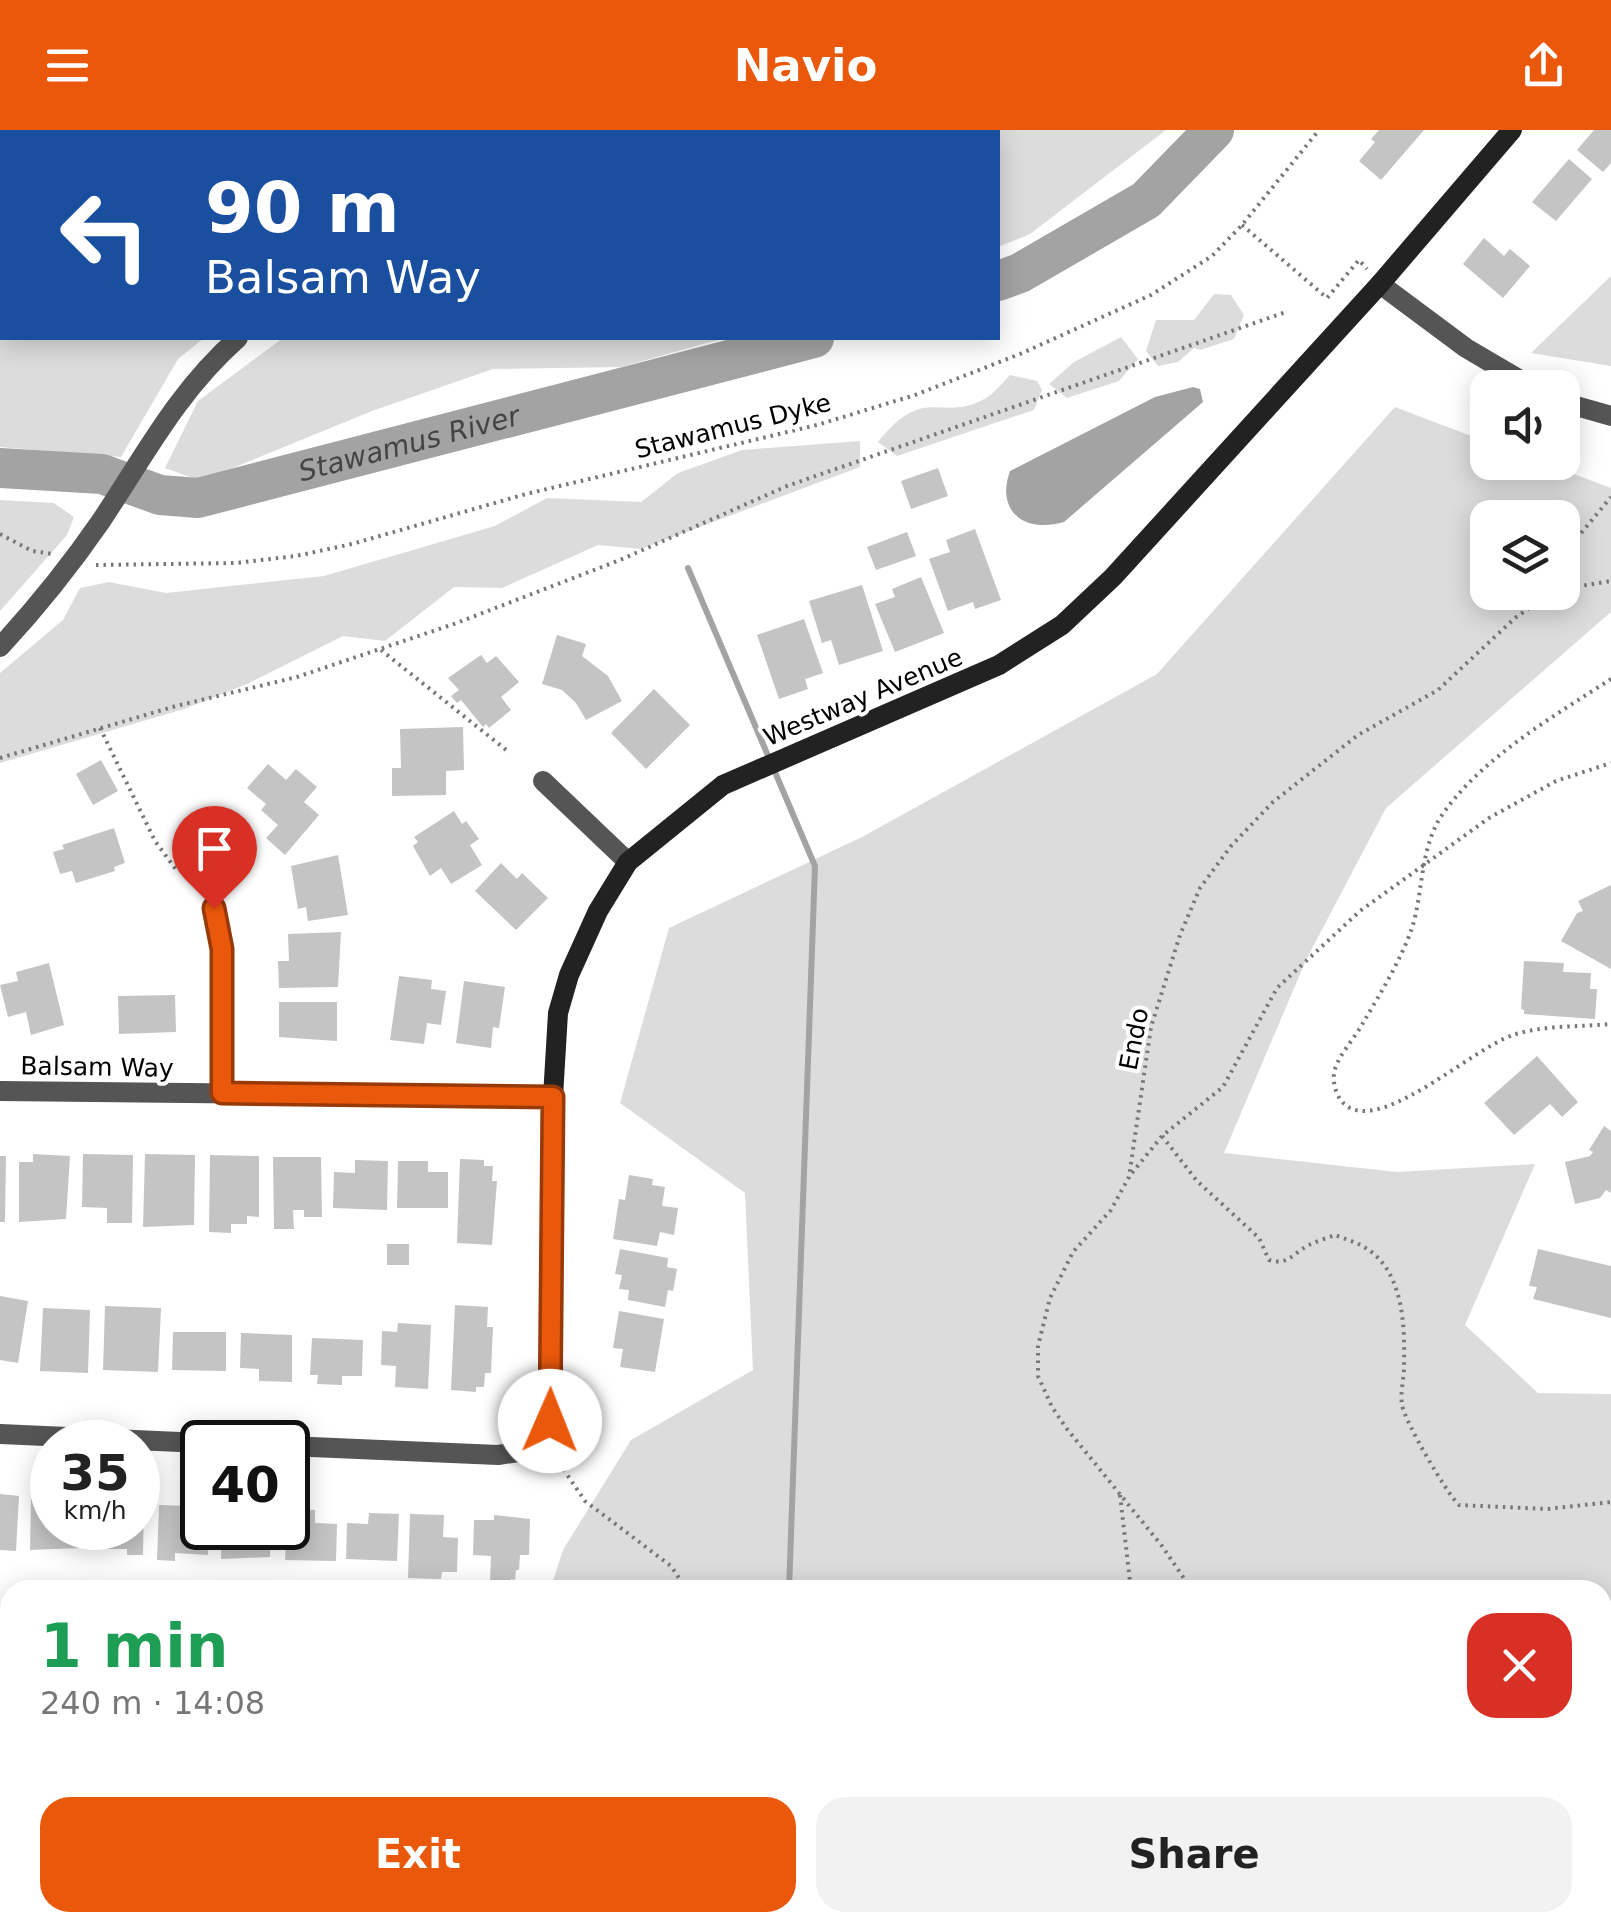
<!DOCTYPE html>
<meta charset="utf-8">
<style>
:root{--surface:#fff;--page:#f2f2f2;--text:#222;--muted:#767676;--accent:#ea580c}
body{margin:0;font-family:"DejaVu Sans",sans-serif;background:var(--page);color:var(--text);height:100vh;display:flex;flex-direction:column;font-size:38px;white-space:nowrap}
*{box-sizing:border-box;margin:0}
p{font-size:32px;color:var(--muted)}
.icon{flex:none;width:55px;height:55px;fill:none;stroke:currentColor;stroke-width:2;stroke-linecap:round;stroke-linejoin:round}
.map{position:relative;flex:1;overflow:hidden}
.details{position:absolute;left:0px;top:1450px;width:1612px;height:352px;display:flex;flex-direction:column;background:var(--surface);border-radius:30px 30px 0 0;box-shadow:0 5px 25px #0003}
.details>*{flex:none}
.top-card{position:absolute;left:0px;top:0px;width:1000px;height:210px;box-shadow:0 5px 25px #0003;background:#1a4fa0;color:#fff;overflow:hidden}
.buttons{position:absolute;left:1470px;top:240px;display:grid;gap:20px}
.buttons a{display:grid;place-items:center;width:110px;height:110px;border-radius:20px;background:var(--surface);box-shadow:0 5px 25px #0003;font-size:50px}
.speed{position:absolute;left:30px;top:1290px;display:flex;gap:20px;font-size:50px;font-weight:700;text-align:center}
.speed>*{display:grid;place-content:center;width:130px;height:130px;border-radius:50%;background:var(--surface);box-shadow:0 5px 25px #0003;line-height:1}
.speed small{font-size:25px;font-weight:400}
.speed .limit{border:5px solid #111;border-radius:15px;background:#fff;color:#111}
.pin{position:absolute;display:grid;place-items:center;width:85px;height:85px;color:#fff;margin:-102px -42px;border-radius:50% 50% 50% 0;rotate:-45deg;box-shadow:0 0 10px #0007}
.pin .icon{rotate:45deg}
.me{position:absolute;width:110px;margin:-55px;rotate:1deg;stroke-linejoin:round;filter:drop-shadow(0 0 8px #0008)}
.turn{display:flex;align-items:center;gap:35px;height:210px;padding:0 40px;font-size:45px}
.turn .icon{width:130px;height:130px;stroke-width:2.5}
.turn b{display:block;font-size:70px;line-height:85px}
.round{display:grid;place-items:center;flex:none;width:105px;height:105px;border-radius:30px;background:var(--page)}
.summary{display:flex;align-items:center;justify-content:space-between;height:170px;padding:0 40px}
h1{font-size:60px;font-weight:700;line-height:75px;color:#1e9e55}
.primary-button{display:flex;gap:20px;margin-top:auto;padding:20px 40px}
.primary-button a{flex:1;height:115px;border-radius:30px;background:var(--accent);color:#fff;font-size:40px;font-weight:700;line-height:115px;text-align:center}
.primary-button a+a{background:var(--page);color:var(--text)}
header{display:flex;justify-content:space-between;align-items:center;height:130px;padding:0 40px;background:var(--accent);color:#fff;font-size:45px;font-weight:700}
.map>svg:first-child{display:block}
</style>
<header><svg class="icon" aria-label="menu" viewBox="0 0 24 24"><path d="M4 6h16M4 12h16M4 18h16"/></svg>Navio<svg class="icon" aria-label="share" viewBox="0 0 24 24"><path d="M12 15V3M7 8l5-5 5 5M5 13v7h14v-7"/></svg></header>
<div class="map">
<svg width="1611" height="1802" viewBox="0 0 1611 1802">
<rect width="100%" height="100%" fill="#fff"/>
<path fill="#dcdcdc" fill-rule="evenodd" d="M0,0h512l-510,2v206h202l-26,21 -57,98 -121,-10z
M572,0h594l-136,104 -32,13v-115h-429z
M1611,146v90l-80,-13z
M1214,164l17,1 13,20 -10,24 -34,11 -6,-2 -16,14 -20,4 -12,-15 10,-31h38z
M1121,207l17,22 -19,22 -52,17 -18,-14 25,-22z
M283,208h442l-104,29 -128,2 -121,42 -171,70 -36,-13 33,-67z
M1010,245l27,6 5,9 -8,20 -137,46 -19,-14c47,-60 64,-18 108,-44 9,-5 17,-16 24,-23z
M1395,277l92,35 1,20 56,1 67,25v124l-225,196 -80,152 -82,193 173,19 138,-8 -70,161 73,68 73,1v538h-494l-6,-9 491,-1v-332h-1052l13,-40 68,-110 122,-70 -8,-177 -125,-90 49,-175 193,-91 295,-163zM1488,388h74v74h-74z
M860,311v26l-219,82 -43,-4 -96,43 -48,-1 -69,54 -42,-5 -96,48 -63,25 -184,54v-90l63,-53 17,-32 29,-6 57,11 158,-17 171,-50 52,-28 94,4 37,-29 64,-23z
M0,370l54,3 20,14 -7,18 -67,76z
M10,1709v83h904l31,10h-945v-90z"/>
<path fill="#a3a3a3" d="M1193,257l7,2 3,13 -139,120c-38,11 -69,-9 -54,-51l145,-74z"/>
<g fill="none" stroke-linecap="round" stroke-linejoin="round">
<path stroke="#a3a3a3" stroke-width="6" d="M688,438l127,298 -26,724
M856,1792l7,10"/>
<g stroke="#a3a3a3" stroke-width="40">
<path d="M998,151l22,-8 126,-73 68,-70"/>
<path id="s1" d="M0,338l102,6 58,21 38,3 616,-160"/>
</g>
</g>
<path fill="#c4c4c4" d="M1379,0h45l-43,50 -22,-19 16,-19 -4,-3z
M1594,0h17v33l-8,9 -26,-22z
M1569,29l23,20 -36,42 -24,-19z
M1484,108l20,18 6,-7 20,17 -27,32 -40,-34z
M938,338l10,28 -37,13 -10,-28z
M975,399l26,71 -26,9 -2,-7 -25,9 -19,-52 21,-7 -4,-12z
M907,402l9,24 -40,14 -9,-23z
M921,447l23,56 -49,19 -20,-48 20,-7 -3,-8z
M862,455l21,66 -44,14 -8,-25 -9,3 -13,-42z
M804,489l19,54 -18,6 3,10 -29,10 -22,-64z
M557,505l29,9 -4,12 26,20 14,25 -36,19 -10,-17 -14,-13 -20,-6z
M481,525l6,8 9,-7 23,26 -18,15 10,13 -22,18 -3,-4 -3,3 -22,-27 -4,3 -6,-7 8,-6 -11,-12z
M654,559l36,36 -44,44 -35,-36z
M463,597l1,43 -18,1v24l-54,1v-28h9l-1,-39z
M101,630l17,31 -25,14 -17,-31z
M268,634l18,16 10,-11 21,18 -13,15 15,13 -34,40 -19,-17 12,-13 -17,-15 5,-6 -19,-16z
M454,681l8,13 4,-3 13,18 -9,6 12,20 -31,19 -10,-16 -11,8 -17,-30 5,-4 -4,-5z
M114,698l11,35 -11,4 1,4 -39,12 -4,-12 -12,3 -7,-22 11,-3 -2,-4z
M338,725l10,60 -40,6 -2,-14 -8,2 -7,-43z
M501,733l16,16 5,-6 26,25 -32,32 -41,-39z
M1611,755v84l-50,-28 16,-28 6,-2 -5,-10z
M341,802l-3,55 -59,1 -1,-27h11l-1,-27z
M1524,831l40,2 -1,9 28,1 -1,16h7l-2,30 -71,-5v-4l-3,-1z
M49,833l15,62 -33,10 -5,-23 -18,5 -8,-32 18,-4 -2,-9z
M399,846l33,4 -1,9 15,2 -5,34 -14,-2 -3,21 -34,-4z
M464,851l41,6 -6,41 -6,-1 -2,21 -35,-5z
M175,865l1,37 -57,2 -1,-38z
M279,872h58v39l-58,-4z
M1537,926l41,46 -16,15 -12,-13 -36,31 -30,-32z
M1604,996l7,5v62l-5,-3 -6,8 -25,6 -10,-42 25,-6 3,-4 -4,-2z
M33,1024l37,2 -4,63 -47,3v-60h14z
M83,1024l50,1 -1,68h-25v-15l-25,-1z
M145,1024l50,1 -1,70 -51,2z
M210,1025l49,1v61l-12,-1v8h-16v9l-22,-1z
M0,1026h6l-1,66h-5z
M273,1027h48l1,60h-18v-7h-11l1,19h-20z
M460,1029l24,1v6h9l-1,15h5l-5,64 -35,-2z
M355,1030l33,1 -1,49 -54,-2 1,-36 21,1z
M398,1031h30v11h20v36h-51z
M629,1045l24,4 -1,6 13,2 -3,19 16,2 -4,27 -14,-3 -3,14 -44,-7 6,-40 6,1z
M387,1114h22v21h-22z
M620,1119l48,9 -1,9 10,2 -4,22 -5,-1 -3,17 -37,-7 1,-10 -10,-1 3,-14 -7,-1z
M1538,1119l73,17v52l-78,-19 4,-12 -8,-1z
M0,1166l28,5 -10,62 -18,-3z
M455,1175l33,2 -1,20h6l-2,46h-6l-1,14h-8v5l-25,-2z
M105,1176l56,2 -3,64 -55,-2z
M43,1178l47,2 -2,63 -48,-2z
M619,1181l45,8 -9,53 -35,-5 3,-18 -10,-1z
M398,1193l33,2 -3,64 -33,-2 1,-21 -15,-1 1,-34 15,1z
M173,1202h53v39l-54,-1z
M241,1203l51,2v47l-33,-1v-12l-19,-1z
M312,1208l51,2 -1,36h-20v9l-25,-1 1,-9h-8z
M0,1364l19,2 -3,55 -16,-1z
M31,1369h21v29h28v20l-50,2z
M138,1370h6l-1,55h-16v-6h-35l1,-21h45z
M159,1375l30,1v11h13v11h7l-1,27 -33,-2v8l-18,-1z
M288,1379l27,1v13l22,1 -1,37 -51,-1z
M369,1383l30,1 -2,47 -51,-2 1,-36 21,1z
M410,1384l34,1 -1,22 15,1 -1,34h-15l-1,7 -33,-1z
M494,1385l36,4 -1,36h-9l-1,15h-3l-1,10 -4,-1v4h-21l1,-27 -18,-1 1,-35h20z
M222,1398h49l-1,29 -49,2z"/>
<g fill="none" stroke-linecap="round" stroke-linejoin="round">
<path stroke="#777" stroke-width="4" stroke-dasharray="2.5 5" stroke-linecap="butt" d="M275,2l1,-2
M1242,95l85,73 32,-38 8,9
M0,404l32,17 21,3
M1562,426l49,-59
M96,435l140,-2 60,-7 56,-12 174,-50 291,-69 98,-30 105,-41 131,-59 61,-39 30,-31 77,-95
M1562,459l49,-8
M381,520l129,103
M1611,549c-57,37 -133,81 -171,139 -20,33 -17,75 -28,110 -11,32 -32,66 -49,95 -8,15 -23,30 -28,46 -4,13 2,33 15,39 39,19 122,-59 163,-73 30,-10 67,-8 98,-11
M100,598l55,113 22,30
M0,628l176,-52 121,-29 157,-53 166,-64 167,-74 499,-174
M1162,1006l35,45 62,57 10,22c19,6 24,-7 40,-15 8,-4 18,-7 26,-10 10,4 21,7 29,12 40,23 41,79 40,120 0,12 -4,26 -2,38 3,17 45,89 57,100l88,4 64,-7
M1132,1043l30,-37 61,-49 54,-99 83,-77 129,-93 67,-37 55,-18
M555,1327l30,44 86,65 16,24
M1120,1365l11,95
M1192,1460l-30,-44 -95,-117 -15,-22 -14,-31v-30l12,-48 23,-46 38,-42 18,-33 22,-150 29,-92 20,-47 31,-42 42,-44 85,-67 80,-45 77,-72 37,-26
M0,1555l10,1
M0,1631l10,-5
M1032,1792v10
M1239,1792l3,10
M675,1802l4,-10"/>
<path stroke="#555" stroke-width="20" d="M530,2l2,-2
M1380,154l86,64 68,40
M1562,272l49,14
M0,517c37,-40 70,-81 101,-126 44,-66 76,-129 137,-183
M543,651l85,81
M214,778l8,41v144
M0,961l553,6
M0,1304l202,9
M288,1316l210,9 27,-4 16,-12"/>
<path stroke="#222" stroke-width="20" d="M541,1309l9,-18 1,-24 2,-300 5,-84 11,-38 29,-64 30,-49 95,-77 276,-120 63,-40 51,-48 267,-293 132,-154"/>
</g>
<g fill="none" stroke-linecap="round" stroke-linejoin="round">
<g stroke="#983908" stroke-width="25">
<path id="route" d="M214,778l8,41v144l331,4 -3,324"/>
</g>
<use href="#route" stroke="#ea580c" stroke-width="18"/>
</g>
<g text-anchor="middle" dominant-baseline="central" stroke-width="8" stroke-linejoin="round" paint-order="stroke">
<g font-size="25" fill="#000" stroke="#fff">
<text transform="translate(733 296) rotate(-14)">Stawamus Dyke</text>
<text transform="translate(863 567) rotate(-23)">Westway Avenue</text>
<text transform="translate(1134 909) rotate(-79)">Endo</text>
<text transform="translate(97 937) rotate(1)">Balsam Way</text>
</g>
<g font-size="28" font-style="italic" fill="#444" stroke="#fff">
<text stroke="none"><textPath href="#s1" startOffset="420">Stawamus River</textPath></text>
</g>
</g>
</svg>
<div class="buttons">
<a><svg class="icon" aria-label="sound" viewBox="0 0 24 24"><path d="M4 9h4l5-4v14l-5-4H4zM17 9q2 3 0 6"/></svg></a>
<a><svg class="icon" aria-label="layers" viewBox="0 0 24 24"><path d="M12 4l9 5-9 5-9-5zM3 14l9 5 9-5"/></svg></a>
</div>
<div class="speed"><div>35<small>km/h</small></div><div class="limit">40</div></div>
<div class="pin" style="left:214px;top:778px;background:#d93025"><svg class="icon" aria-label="arrive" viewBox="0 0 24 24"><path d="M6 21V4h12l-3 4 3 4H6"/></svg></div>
<svg class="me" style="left:550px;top:1291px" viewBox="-20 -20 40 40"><circle r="19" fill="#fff"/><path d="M0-13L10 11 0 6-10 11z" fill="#ea580c"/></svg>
<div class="top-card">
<div class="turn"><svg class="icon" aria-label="left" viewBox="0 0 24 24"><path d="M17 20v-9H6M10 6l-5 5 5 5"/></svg><div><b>90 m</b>Balsam Way</div></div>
</div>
<section class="details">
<div class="summary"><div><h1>1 min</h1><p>240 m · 14:08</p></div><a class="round" style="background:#d93025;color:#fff"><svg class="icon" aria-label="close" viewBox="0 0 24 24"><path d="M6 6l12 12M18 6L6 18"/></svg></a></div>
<div class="primary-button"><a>Exit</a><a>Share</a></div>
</section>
</div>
